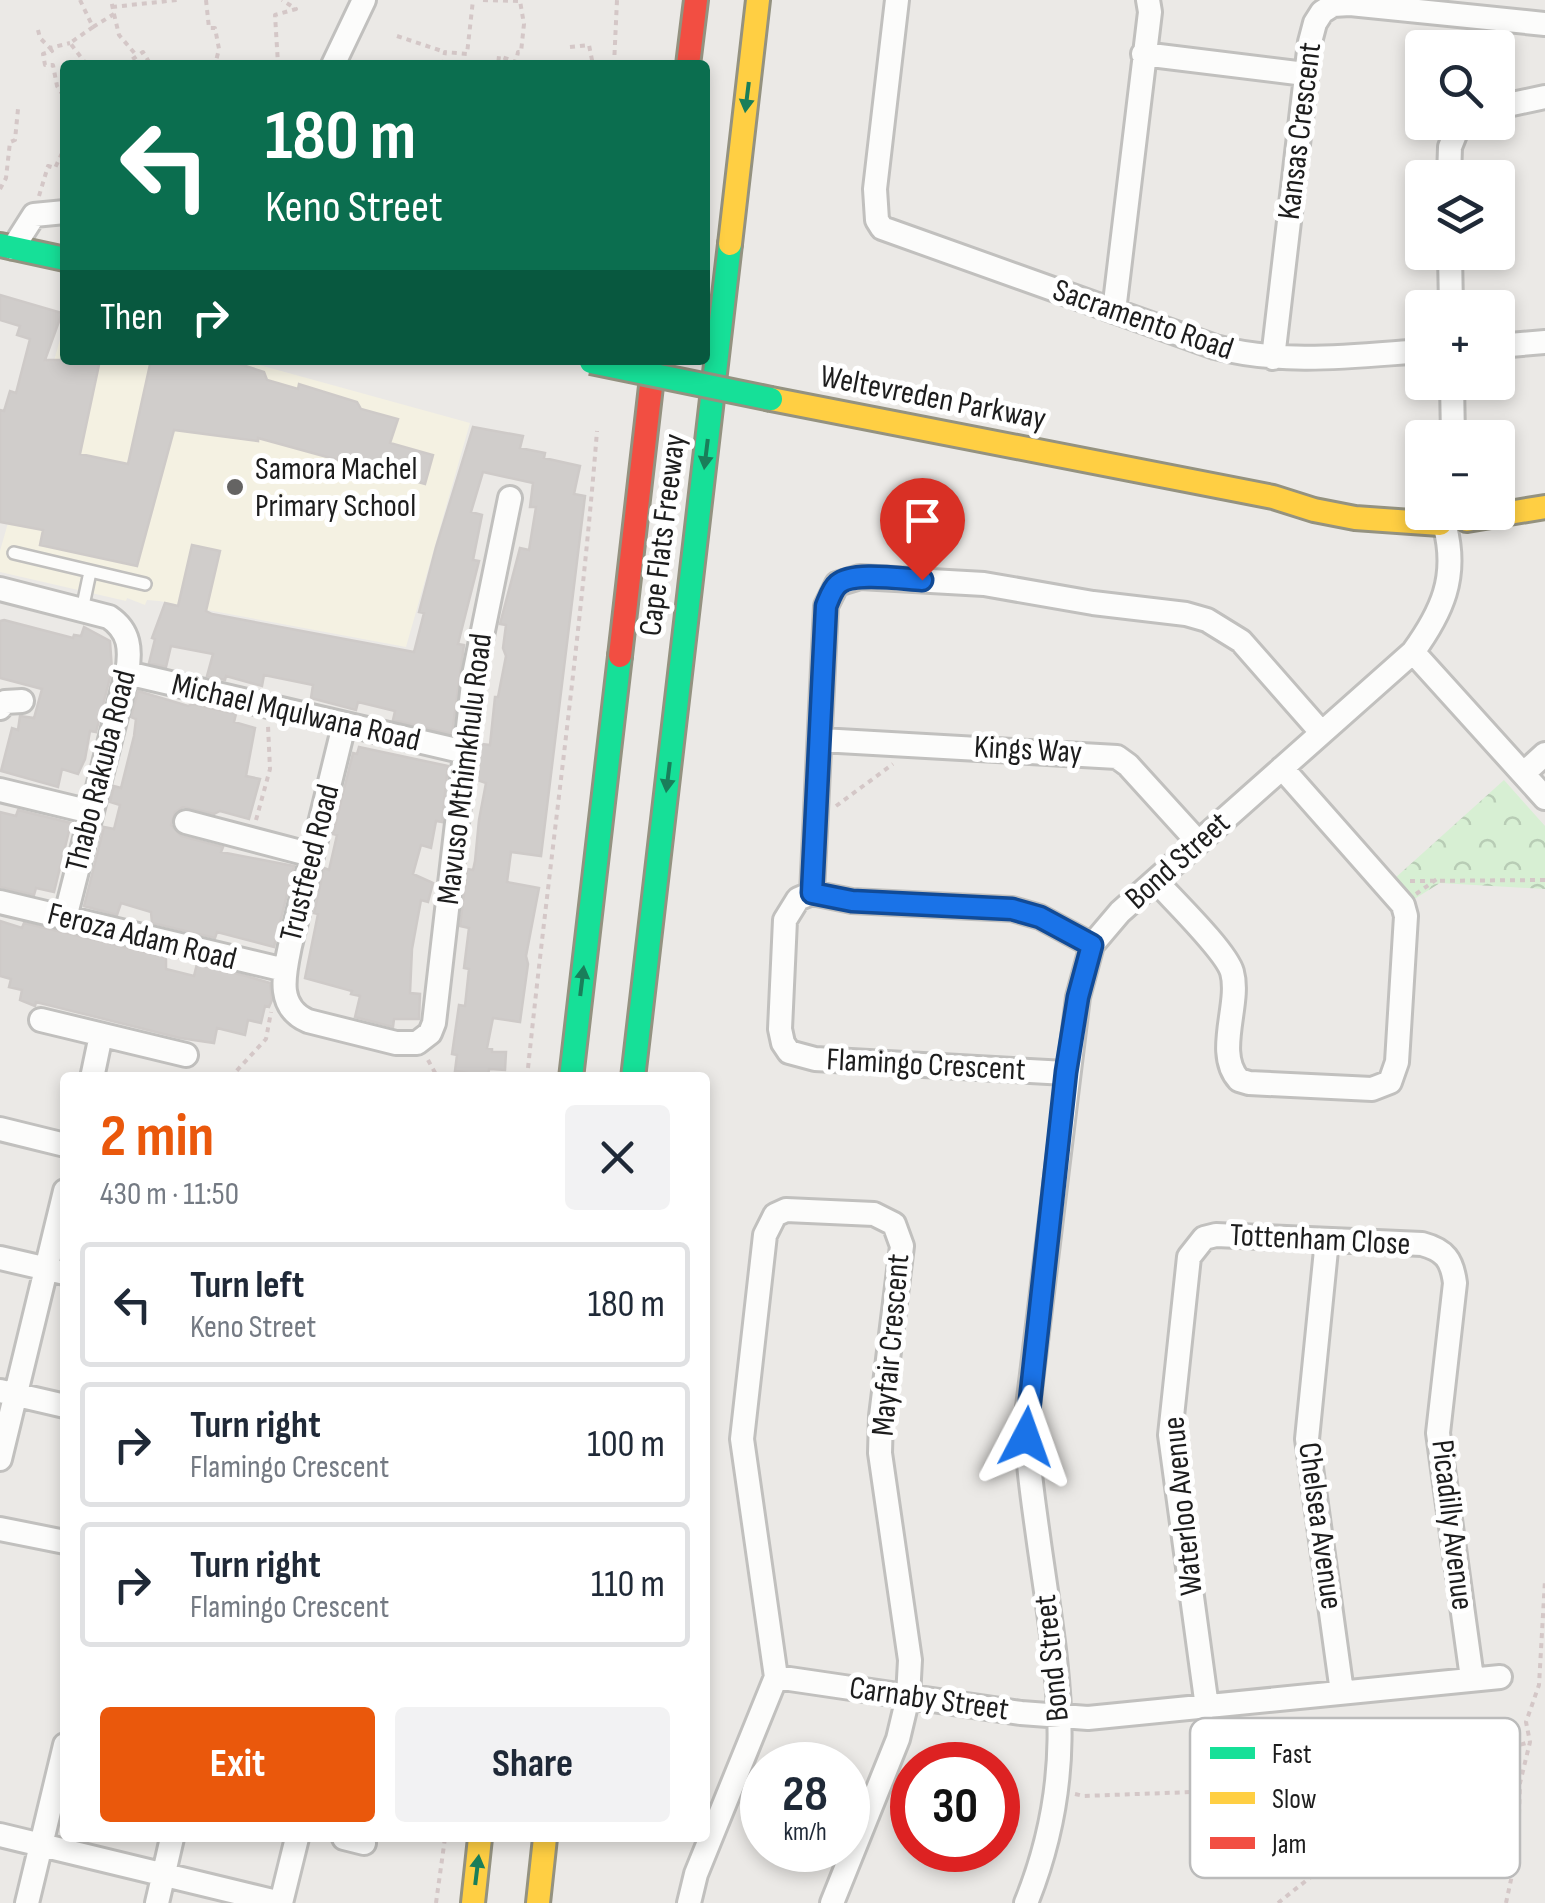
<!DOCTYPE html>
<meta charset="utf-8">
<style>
:root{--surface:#fff;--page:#f2f2f3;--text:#1f2937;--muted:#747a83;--line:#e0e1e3;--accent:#ea580c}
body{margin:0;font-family:"Sofia Sans Condensed",sans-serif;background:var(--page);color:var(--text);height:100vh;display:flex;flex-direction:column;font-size:38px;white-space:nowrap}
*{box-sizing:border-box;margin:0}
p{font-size:32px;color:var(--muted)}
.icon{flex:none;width:55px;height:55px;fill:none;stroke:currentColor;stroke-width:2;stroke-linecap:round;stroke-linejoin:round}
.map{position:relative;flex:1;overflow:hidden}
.panel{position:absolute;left:60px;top:1072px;width:650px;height:770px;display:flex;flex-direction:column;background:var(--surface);border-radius:10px;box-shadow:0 5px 15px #0003}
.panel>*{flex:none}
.banner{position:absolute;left:60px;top:60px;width:650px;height:305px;border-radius:10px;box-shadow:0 5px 15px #0003;background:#0b6e4f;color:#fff;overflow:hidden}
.fabs{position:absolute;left:1405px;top:30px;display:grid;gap:20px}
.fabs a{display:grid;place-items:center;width:110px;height:110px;border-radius:10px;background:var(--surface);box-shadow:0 5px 15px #0003;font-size:50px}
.speed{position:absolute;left:740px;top:1742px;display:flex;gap:20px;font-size:50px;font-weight:700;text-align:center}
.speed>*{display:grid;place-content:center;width:130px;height:130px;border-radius:50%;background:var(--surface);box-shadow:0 5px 15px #0003;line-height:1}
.speed small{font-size:25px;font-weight:400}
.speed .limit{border:15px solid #d22;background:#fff;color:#111}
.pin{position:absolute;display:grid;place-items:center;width:85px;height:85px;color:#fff;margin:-102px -42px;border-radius:50% 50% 50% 0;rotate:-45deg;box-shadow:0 0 10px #0007}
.pin .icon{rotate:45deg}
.me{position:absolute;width:110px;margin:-55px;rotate:4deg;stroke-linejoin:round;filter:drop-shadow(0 0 8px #0008)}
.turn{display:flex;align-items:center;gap:35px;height:210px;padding:0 40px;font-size:45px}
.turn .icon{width:130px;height:130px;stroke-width:2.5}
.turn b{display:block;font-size:70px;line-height:85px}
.then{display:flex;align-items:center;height:95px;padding:0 40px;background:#0003;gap:20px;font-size:38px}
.round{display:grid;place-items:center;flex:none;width:105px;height:105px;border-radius:10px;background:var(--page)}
.headline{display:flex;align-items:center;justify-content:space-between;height:170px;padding:0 40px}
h1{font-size:60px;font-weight:700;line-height:75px;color:var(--accent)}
.action{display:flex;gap:20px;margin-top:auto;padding:20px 40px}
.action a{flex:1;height:115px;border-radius:10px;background:var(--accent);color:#fff;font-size:40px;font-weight:700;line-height:115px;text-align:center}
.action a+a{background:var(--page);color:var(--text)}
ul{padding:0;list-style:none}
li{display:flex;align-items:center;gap:30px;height:125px;margin:0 20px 15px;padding:0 20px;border:5px solid var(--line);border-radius:10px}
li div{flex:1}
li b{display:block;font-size:38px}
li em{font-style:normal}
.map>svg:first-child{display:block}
</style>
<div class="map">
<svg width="1545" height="1903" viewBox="0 0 1545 1903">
<defs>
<pattern id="park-crowns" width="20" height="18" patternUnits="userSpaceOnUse" patternTransform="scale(2.5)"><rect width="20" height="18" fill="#d7efd3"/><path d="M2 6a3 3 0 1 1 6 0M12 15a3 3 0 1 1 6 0" fill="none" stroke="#b8ccb5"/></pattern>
</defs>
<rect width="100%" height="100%" fill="#ebe9e6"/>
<path fill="#f4f1e2" d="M65,322v38h176l229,63 -64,224 -247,-46 -12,-1 -2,5 -18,-7 -1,3 -126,-29v-21z"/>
<path fill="url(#park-crowns)" d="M1504,780l41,46v63l-105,-6 -24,15h-7l-15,-19z"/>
<path fill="#d0cdcb" stroke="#cecac8" stroke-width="2.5" d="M0,295l62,18 -17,47h55l-20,94 48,10 23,-104h76l37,12 3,8 31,9 1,-5 58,18 4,7 37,10 -8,24 43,12 -8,29 -167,-46v3l-84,-11 -37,136 -97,-21 3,-15 -43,-8v-112l4,1 6,-20 6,2 14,-54 -13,-4 3,-9 -20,-6z
M473,427l50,9 -3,12 25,5 -1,5 36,8 -6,28 11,2 -44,360 -30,-4 -4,30 32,6 -13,68 2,8 -8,58 -27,-4 -6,30 5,1v3h14l-1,18 -16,-1 -1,7 -33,-5 2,-16 -5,-1 7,-49 6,1 4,-37 -5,-1 5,-40 -9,-2 7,-57 6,1 2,-9 4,-41 7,-37 -9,-3 4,-36 9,1 5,-48h3l8,-41 -3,-8 3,-23 -6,-1 20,-76 9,2 7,-43h-6l3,-24 -50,-11 -12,40 11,3 -9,45 6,1 -21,83 6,1 -12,89 -59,-14 2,-9 -37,-9 -2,8 -45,-12 2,-13 -49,-10 -2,11 -36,-10 -1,4 -18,-4 6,-22 -42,-8 -5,21 -17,-4 6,-24 -3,-1 13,-35 13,3 14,-61 28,6 -14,60 6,3 202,38 10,-39 -5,-1 17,-65z
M4,620l69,18 1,-3 7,1 3,-9 26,14 2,29 -16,62 -6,-1 -5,28 -7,15 -16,-5 -4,18 -57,-16 11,-43 6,2 2,-14 14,2 8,-29 -42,-11v-57z
M138,691l50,15 4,-2 44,10 -2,8 21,6 -9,48 14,3 -11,40 -29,-8 -6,3 -31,-7 -8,5 -4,13 10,11 42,11 -2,5 73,14 -20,81 -57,-15 -2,6 -63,-15 -1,-11 -30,-9 -4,12 -33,-9 20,-79 10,2 6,-24 -10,-3 4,-16 7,2 13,-52 2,-17 -5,-2z
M359,747l89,19 -6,56 -6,-1 -5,27 -10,-3 -8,29 20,9 -5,19 -7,-2 -9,49 -2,44 10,1 -1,25h-25l-1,8 -38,-10 5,-21 -9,-2 1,-3 -47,-13 13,-64 -4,-1 10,-45 5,2 8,-35 -4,-1 20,-81 4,1z
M18,810l53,13 -17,69 -18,-4 -2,7 -34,-8v-75l16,4z
M0,921l22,7 2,-5 142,34v12l28,7 3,-12 49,12 24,7 2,17 -3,7 -4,-1 -4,17 -13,-3 -3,15 -28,-7 -3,15 -34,-5 -144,-36 -1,4 -15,-6 2,-10 -13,-3 2,-8 -11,-3z"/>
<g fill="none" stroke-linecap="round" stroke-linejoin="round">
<g stroke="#c1c0be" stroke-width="16">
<path id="lane" d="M14,553l131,31
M82,610l8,-38"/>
</g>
<g stroke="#c1c0be" stroke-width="28">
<path id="street" d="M897,0l-22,189 2,31 5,8 333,119c70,18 137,9 207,4
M1143,54l162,20
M333,65l31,-65
M1498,107l47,-10
M1449,178l1,-31 10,-25
M13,248l21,-33 31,-3
M1450,252l1,56
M1114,311l36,-299 -2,-12
M1498,346l47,-4
M1273,358l37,-316 5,-19 7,-11 11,-7 17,-1 195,20
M1452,382l1,56
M0,589l109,28c21,14 22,33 18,56l-62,245
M1413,652l132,146
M127,673l338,79
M0,708l5,-6 17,-1
M344,725l-54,221c-6,29 -14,61 18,75l88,22h21l13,-10 4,-10 40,-348 36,-177
M821,740l296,17 11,8 70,77
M1524,773l21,-19
M0,790l91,22
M186,822l126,33
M1156,881c17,19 70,70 76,91 9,32 -18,81 7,108l10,3 123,6 18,-7 7,-20 9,-146 -3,-11 -121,-137
M812,893l40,8 160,8 28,8 52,28
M0,902l285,68
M41,1020l145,35
M1066,1073l-251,-14 -26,-7 -6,-9 -3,-14 5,-109 13,-21 14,-6 14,-287 11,-22 23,-7 124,7 109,19 93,11 21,6 34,21 80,91
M92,1078l9,-43
M0,1129l65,16
M1327,1240l-20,199 35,253
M0,1258l65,15
M0,1391l65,15
M0,1459l65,-268
M0,1529l65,13
M776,1677l-34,-238 23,-204 10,-20 11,-5 88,4 20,10 8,22 -21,170 -1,37 30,207 -2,37 -10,42 -66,164
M776,1677l245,36 67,5 412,-41
M1207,1707l-37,-272 19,-178 15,-19 12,-3 206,9c23,6 30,16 33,39l-17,150 34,245
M0,1835l281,68
M344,1838l20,5
M27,1903l38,-158
M157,1903l15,-65
M281,1903l16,-65
M689,1903l7,-29 80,-197
M1026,1903c53,-131 32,-226 13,-360 -6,-45 -14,-90 -11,-136l50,-410 14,-52 28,-33 293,-260c29,-40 45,-75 32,-125"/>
</g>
<g stroke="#949280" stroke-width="28">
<path id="fast" d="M0,245l65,14
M571,1078l49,-422
M633,1078l97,-834"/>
</g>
<g stroke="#949280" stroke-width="28">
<path id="slow" d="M730,244l28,-244
M771,399l502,98 41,13 41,8 85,6
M1467,520l78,-13
M473,1903l7,-65
M538,1903l7,-65"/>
</g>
<g stroke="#949280" stroke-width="28">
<path id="jam" d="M688,65l8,-65
M620,656l34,-296"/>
</g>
<path stroke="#d4c7c7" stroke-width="4" stroke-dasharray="5 5" stroke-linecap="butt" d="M80,0l13,27 -23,16 17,22
M206,0l3,28h6l4,21 -4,16
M483,0l37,1 4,23 -3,28h-3l-2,10 -17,-6 -1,9
M112,7l65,-7
M114,14l5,21 18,21
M93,27l21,-13 -3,-14
M38,30l2,8 10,10 20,-5
M397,36l48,16
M570,47l19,-2 4,20
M50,48l2,3 -9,3 2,11h8l4,21 8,12
M124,65l19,-13 8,13
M281,65l-3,-1 -3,-49 21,-6 -14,-9
M443,65l2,-13 22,2 6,-54
M614,65l3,-65
M0,189l6,-11 4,-36 5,-2 3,-31
M39,196l9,-30 7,2 10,-21
M836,806l57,-42
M256,820l14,-51 -2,-43
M1410,881l135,-1
M1416,894l21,-15
M428,1060l10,18
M230,1078l36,-39 5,-27
M527,1078c22,-216 53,-431 70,-647
M1075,1794l9,2 108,-4 262,-29 76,-21
M436,1903l9,-65
M1278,1903l176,-140
M1506,1903l12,-56 2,-64 10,-41 -4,-20 13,-37 6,-105"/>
<use href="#lane" stroke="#fcfcfb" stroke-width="11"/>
<use href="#street" stroke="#fcfcfb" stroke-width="22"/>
<use href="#fast" stroke="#16e098" stroke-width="22"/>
<use href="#slow" stroke="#ffcf43" stroke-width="22"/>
<use href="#jam" stroke="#f24e42" stroke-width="22"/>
<g stroke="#949280" stroke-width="28" stroke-linecap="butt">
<path id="fast-bridge" d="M591,362l180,37"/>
</g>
<use href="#fast-bridge" stroke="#16e098" stroke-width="22"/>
</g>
<defs><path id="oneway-solid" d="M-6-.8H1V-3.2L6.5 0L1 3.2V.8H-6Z" transform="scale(2.5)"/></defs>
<g fill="#1a7e5a">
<use href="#oneway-solid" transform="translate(747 97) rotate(97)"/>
<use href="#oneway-solid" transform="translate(706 454) rotate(97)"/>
<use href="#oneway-solid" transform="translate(668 777) rotate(97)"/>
<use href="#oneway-solid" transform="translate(582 981) rotate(-83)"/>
<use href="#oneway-solid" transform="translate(477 1870) rotate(-83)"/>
</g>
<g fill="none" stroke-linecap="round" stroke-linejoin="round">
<g stroke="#114b97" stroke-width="25">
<path id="route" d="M922,580c-20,-1 -69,-9 -84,4 -6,5 -9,15 -12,22l-14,287 40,8 160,8 28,8 52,28 -14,52 -12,75 -40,365"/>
</g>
<use href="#route" stroke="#1a73e8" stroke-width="18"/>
</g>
<circle fill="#656463" stroke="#fff" stroke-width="4" cx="235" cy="487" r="10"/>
<g text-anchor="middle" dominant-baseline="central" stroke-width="10" stroke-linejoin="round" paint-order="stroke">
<g font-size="32" fill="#1d1d1d" stroke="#fff">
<text transform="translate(1300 131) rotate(-83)">Kansas Crescent</text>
<text transform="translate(1143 320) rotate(19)">Sacramento Road</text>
<text transform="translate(933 398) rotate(11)">Weltevreden Parkway</text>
<text transform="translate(663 535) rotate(-83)">Cape Flats Freeway</text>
<text transform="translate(296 713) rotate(13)">Michael Mqulwana Road</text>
<text transform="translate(1028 750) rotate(3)">Kings Way</text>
<text transform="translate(465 769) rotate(-83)">Mavuso Mthimkhulu Road</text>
<text transform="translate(101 771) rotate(-76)">Thabo Rakuba Road</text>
<text transform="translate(1178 861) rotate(-42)">Bond Street</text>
<text transform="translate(310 863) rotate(-76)">Trustfeed Road</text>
<text transform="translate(142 937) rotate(14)">Feroza Adam Road</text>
<text transform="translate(926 1065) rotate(3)">Flamingo Crescent</text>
<text transform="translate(1320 1240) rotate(3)">Tottenham Close</text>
<text transform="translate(891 1345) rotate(-85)">Mayfair Crescent</text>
<text transform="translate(1183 1506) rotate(-96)">Waterloo Avenue</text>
<text transform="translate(1452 1525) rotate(83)">Picadilly Avenue</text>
<text transform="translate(1320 1526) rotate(82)">Chelsea Avenue</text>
<text transform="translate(1052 1658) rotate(-96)">Bond Street</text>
<text transform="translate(929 1699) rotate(8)">Carnaby Street</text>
</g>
<g font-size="32" fill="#1d1d1d" stroke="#fff" text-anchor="start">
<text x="255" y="469">Samora Machel<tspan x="255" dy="37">Primary School</tspan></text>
</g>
</g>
<rect x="1190" y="1718" width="330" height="160" rx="15" fill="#fff" stroke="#bbb" stroke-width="2.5"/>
<rect x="1210" y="1747" width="45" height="12" fill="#16e098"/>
<rect x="1210" y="1792" width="45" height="12" fill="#ffcf43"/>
<rect x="1210" y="1837" width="45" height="12" fill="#f24e42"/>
<g font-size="28" fill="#1d1d1d">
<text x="1272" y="1763">Fast</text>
<text x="1272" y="1808">Slow</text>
<text x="1272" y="1853">Jam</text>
</g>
</svg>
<div class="fabs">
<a><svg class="icon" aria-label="search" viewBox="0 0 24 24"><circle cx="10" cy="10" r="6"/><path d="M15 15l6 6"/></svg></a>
<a><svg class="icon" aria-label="layers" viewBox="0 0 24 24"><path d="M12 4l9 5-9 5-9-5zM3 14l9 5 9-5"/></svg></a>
<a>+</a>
<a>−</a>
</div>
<div class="speed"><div>28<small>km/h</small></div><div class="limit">30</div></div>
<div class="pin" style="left:922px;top:580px;background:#d93025"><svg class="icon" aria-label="arrive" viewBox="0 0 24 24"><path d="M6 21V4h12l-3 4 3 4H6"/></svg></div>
<svg class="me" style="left:1026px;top:1437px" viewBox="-20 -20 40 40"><path d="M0-17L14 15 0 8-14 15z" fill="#1a73e8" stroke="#fff" stroke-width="4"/></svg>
<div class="banner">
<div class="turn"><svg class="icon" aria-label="left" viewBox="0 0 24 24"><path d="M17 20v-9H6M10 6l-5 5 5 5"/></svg><div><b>180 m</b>Keno Street</div></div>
<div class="then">Then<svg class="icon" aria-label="right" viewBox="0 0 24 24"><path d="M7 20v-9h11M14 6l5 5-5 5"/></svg></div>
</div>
<section class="panel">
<div class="headline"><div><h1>2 min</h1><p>430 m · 11:50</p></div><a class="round"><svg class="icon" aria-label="close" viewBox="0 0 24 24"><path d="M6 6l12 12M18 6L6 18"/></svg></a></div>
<ul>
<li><svg class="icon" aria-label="left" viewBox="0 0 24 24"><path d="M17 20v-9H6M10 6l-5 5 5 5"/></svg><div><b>Turn left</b><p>Keno Street</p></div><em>180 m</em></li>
<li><svg class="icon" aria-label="right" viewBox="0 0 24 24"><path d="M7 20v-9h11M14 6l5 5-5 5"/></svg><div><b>Turn right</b><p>Flamingo Crescent</p></div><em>100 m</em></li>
<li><svg class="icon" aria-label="right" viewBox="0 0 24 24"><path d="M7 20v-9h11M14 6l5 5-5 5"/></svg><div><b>Turn right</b><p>Flamingo Crescent</p></div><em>110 m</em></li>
</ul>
<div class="action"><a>Exit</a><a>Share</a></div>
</section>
</div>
